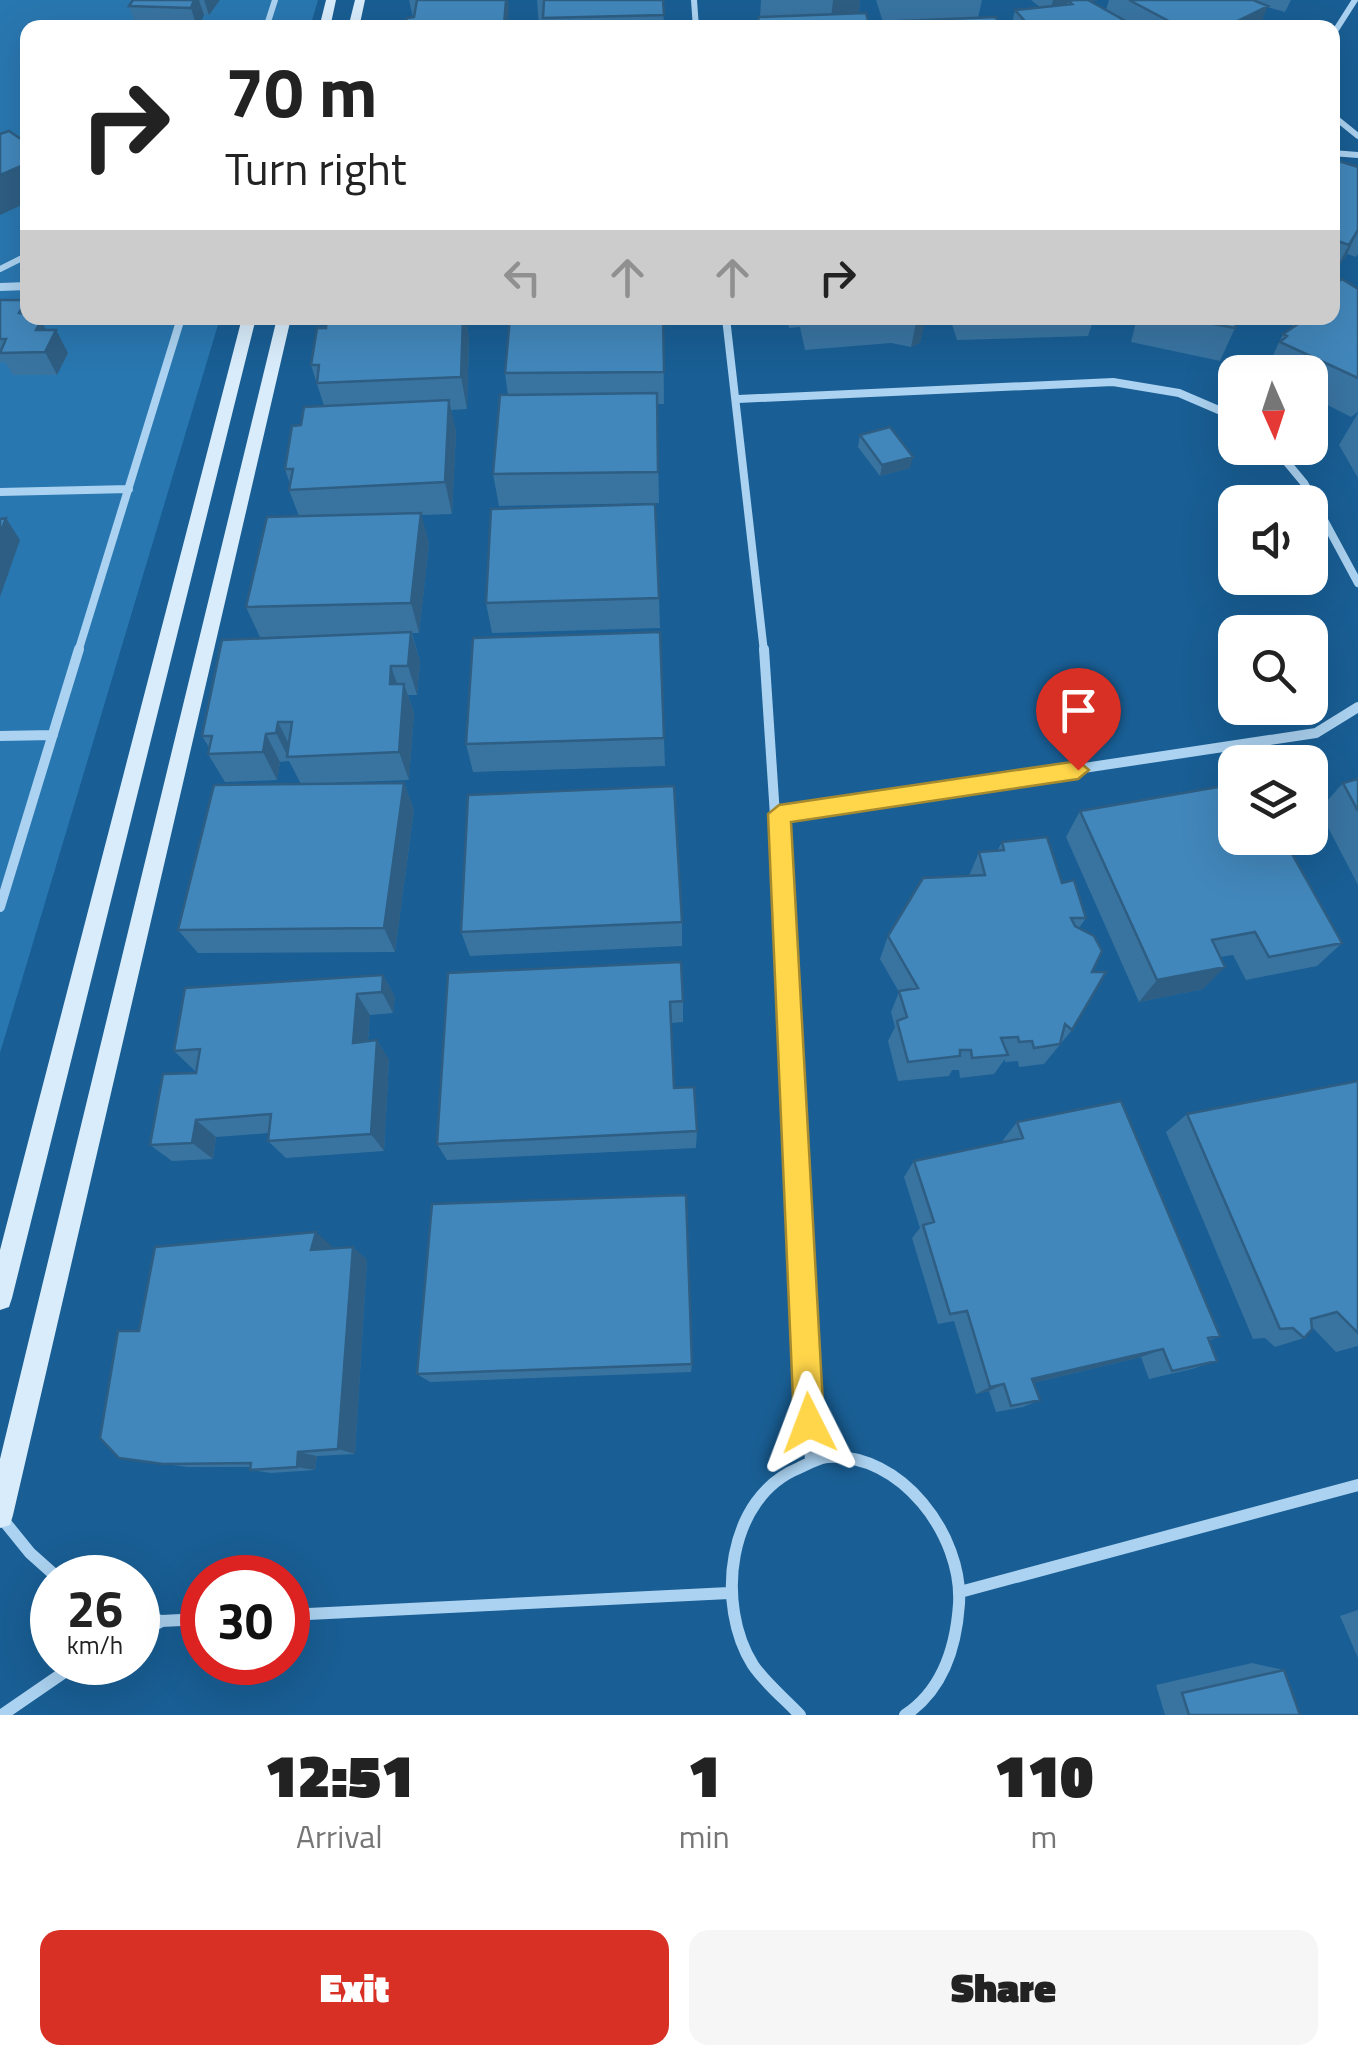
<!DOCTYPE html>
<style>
:root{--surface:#fff;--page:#f6f6f6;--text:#222;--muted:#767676;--accent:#d93025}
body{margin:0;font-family:"Titillium Web",sans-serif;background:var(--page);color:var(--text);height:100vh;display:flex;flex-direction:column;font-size:38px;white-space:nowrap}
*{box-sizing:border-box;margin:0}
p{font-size:32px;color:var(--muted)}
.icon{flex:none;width:55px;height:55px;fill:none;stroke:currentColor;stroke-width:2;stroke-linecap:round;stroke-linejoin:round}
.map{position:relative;height:1715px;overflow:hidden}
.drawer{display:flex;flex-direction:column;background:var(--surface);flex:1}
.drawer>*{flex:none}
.top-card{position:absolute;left:20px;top:20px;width:1320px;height:305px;border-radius:20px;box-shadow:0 10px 40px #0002;background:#fff;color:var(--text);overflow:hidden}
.needle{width:65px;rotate:177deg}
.tools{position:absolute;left:1218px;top:355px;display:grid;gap:20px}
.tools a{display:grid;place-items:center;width:110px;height:110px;border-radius:20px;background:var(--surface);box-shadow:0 10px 40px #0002;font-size:50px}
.speed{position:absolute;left:30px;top:1555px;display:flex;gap:20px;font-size:50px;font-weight:700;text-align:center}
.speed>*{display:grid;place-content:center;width:130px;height:130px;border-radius:50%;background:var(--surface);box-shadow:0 10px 40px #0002;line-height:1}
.speed small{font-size:25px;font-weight:400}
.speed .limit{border:15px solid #d22;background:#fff;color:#111}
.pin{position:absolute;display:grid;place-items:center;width:85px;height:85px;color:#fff;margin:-102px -42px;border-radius:50% 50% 50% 0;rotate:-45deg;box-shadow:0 0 10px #0007}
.pin .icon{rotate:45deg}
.me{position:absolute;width:110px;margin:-55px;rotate:357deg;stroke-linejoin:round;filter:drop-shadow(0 0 8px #0008)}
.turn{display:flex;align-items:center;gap:35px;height:210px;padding:0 40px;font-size:45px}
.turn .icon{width:130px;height:130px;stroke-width:2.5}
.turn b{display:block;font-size:70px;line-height:85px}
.lanes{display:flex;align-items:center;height:95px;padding:0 40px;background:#0003;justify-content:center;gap:50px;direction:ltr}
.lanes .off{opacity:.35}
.eta{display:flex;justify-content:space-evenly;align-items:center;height:170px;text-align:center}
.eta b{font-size:60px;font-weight:800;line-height:70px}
.primary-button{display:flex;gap:20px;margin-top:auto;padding:20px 40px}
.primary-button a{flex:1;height:115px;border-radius:20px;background:var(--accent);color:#fff;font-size:40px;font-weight:800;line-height:115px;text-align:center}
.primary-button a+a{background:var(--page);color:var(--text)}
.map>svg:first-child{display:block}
</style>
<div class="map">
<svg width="1358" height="1715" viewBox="0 0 1358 1715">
<rect width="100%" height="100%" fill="#195e94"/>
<path fill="#2977b0" d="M0,0h318l-8,27 -282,1v290h192l-220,735z"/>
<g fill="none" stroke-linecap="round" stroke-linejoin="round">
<path stroke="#abd2f0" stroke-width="6" d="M694,0l2,28
M266,28l9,-28
M1332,36l23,-36
M1332,115l26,21
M1332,153l26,2
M0,269l28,-14
M6,287l22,-1"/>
<path stroke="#abd2f0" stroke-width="8" d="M0,287l28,-1
M726,318l38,334
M738,399l375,-17 66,11 56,24
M1275,448l29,35 54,100
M0,492l129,-3
M78,652l103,-334"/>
<path stroke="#abd2f0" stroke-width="10" d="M764,649l31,470
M0,736l53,-1
M779,814l537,-81 42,-26
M0,907l79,-258"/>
<path stroke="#abd2f0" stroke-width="12" d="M795,1116l16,345
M0,1516l30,37 28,25
M960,1592l398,-107
M138,1614l23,7 41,-2
M288,1615l441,-22
M138,1632l22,-10
M2,1715l77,-53
M800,1715c-15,-16 -35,-32 -47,-50 -38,-60 -26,-168 46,-197 8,-4 19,-10 28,-11 74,-5 136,78 132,147 -3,44 -16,86 -54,111"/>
<path fill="#d8ecfb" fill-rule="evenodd" d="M326,0h10l-6,28h-11z
M355,0h10l-6,28h-11z
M242,318h14l-244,980 -3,9 -9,3v-60z
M277,318h14l-278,1197 -3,10 -10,3v-69z"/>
</g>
<path fill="#3974a1" d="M133,0h87l-11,15h-5l-5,13h-71l7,-5 -6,-17z
M409,0h99v28h-103l8,-10z
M537,0h126l1,28 -125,-1z
M761,0h99l-1,11 -3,3 -96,3z
M876,0h106l-4,18 22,10h-102v-6h-15z
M1031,0h66l-5,2 14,8 3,-10h182l-6,12 -18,-5 -8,21h-248l4,-18 25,-3z
M1332,159l26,8v87l-2,3 -9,-3 -15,22z
M1358,289v123l-7,5 -41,-21v-24h-45l18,-38 8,-5 5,-11h36z
M0,300l47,30h9l12,23 -11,22h-44l-8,-13h-5z
M327,318h141h-2l3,20 -2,71 -16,1 5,22 -4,82 -31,1 8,29 -10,89h-7l8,29 -3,33h-9l6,18 -5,67 -108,4 -12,-23 -9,1 -3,18 -52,2 -17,-28 2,-5 -8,-13 141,-101 -83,2 -14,-30 53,-91 -10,-26 1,-6 -5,-15 16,-44 23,-19 -13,-41 15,-37z
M663,318l1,86h-7l2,99 -160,3 -6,-32 15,-79 -3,-22z
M787,318h140l-1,6h-2l-4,19 -9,4 -20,-4 -86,7 -5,-23 -11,1z
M950,318h144l-6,18 -131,4z
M1137,318h102l-3,1 -1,9 -15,33 -89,-19z
M1358,413v65l-19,-33z
M860,435l50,33 -30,8 -22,-29z
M659,598l1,30 -168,5 -6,-30z
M664,738l1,28 -192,6 -7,-28z
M1358,779v106l-39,-75 24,-27z
M404,783l10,27 -19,142 -197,1 -20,-23z
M1080,811l262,132 -25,23 -71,14 -13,-25 -13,2 -17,32 -64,13 -73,-165z
M1002,842l60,41 24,35 -7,10 13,44 -20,58 -28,34 -25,3 -1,-6 -13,1v-3l-11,15 -34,4 -1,-8h-7l-3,6 -51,5 -10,-40 7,-14 -4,-15 8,-20 -19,-33 8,-23 81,-60 10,-24 18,-1z
M682,922v24l-212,10 -9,-24z
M448,973l235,28v21l-12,1 3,65 23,43 -1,17 -249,12 -10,-16z
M383,975l12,22 -2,16 -23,2 -2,26 9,-1 12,20 -5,91 -98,7 -18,-17 1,-8 -53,4 -3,22 -41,2 -22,-16 46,-72 1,-2h-2l-21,-20z
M1358,1081v265l-22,6 -24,-25 -8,11 -29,9 -10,-9 -12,1 -87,-207 21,-18z
M1017,1122l203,214 -12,5 9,20 -25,8 -43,10 -8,-22 -108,26 7,17 -17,7 -27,5 -7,-21 -13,3 -22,-73 -16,3 -26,-86 8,-10 -16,-51 10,-16 90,-19 -1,-2z
M332,1246l-1,3 22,-2 14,13 -12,194 -38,2 -2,14 -44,3 -21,-3 1,-3h-63l-69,-9 20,-127z
M692,1364l-1,8 -261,10 -13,-8z
M1358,1610v48l-18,-42z
M1252,1663l32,7 16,45h-135l-9,-30z"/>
<path fill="#2e5e83" d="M194,0h5l5,15 -5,13h-5l2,-4 -5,-16z
M204,0h16l-11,15z
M506,0h2l1,6 -1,22h-4z
M833,0h27l-1,11 -15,12 -14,5z
M1053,0h45l-27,9 1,-5 -4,-3 -2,9 -17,5z
M1268,6l-9,22h-36z
M28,163v39l-28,13v-40z
M1358,230l-11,24 -15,22 17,-31z
M26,300l2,4v14l-9,-5z
M463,318h3l3,20 -2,71 -6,-32z
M917,318h9l-6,25 -9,4z
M41,320l10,19 5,-9 12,23 -11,22 -12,-23 -9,-22z
M449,400l7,32 -4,82 -7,-32z
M913,457l-3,11 -30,8 2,-11z
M421,513l8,31 -10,89 -8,-30z
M6,518l14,22 -20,57v-63z
M411,632l9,30 -3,33 -9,-29z
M391,666l10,29 -11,-11z
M404,684l10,29 -5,67 -10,-28z
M278,722l14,28 -4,7 -12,-24z
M266,734l14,28 -3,18 -14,-28z
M404,783l10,27 -19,142 -11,-24z
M1225,967l-22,22 -64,13 18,-22z
M383,975l12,22 -2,16 -11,-21z
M357,994l13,21 -4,48 -13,-20z
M377,1040l12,20 -5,91 -13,-17z
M196,1120l20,17 -3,22 -21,-16z
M316,1232l16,14 -4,16 -17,-12z
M353,1247l14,13 -12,194 -17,-5z
M1163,1349l-22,8 -125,30 16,-8z
M1004,1384l-15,7 -13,3 14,-7z
M298,1452l19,4 -2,14 -18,-3z"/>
<path fill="#4287bb" stroke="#2e5e83" stroke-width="2.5" d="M133,0h61l-3,8 -62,-2z
M417,0h89l-2,25 -99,3 2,-10 7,-1z
M544,0h119l1,15 -121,3z
M1075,0h13l50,28h-107l-16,-18 57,-6 -4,-3z
M1129,0h124l15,6 -45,22h-41z
M866,13l4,15 -115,-1 4,-10z
M996,17l4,11h-99l-2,-7z
M196,23l-2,5h-66l2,-4z
M9,131l19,13v19l-28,12v-41z
M1332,159l26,8v63l-9,15 -17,-6z
M1342,279l16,10v89l-78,-36 7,-6 -4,-2 24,-16h25v-32z
M0,300h26l-7,13 9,1v4h11l2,2 -5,10h20l-11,22 -45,1 6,-14h-6z
M327,318h136l-2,59 -144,6 2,-18h-8l6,-37h9z
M510,318h153l1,54 -159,1z
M1182,318h55l-2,10z
M657,393l1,79 -165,2 7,-79z
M449,400l-4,82 -156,8 4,-21h-8l7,-43 9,-1 3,-18z
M890,427l23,30 -31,8 -22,-30z
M655,504l4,94 -173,5 5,-94z
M421,513l-10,90 -165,4 21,-90z
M6,518l-6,16v-15z
M411,632l-3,34h-17l-1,18h14l-5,68 -112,5 5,-35h-14l-2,11 -10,1 -3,18 -55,2 4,-18h-10l20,-96z
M660,632l4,106 -198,6 7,-106z
M1358,779v32l-15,-28z
M404,783l-20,145 -206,2 36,-145z
M1235,784v54h48l59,105 -73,14 -14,-25 -43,8 13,27 -68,13 -77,-169z
M674,786l8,136 -221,10 7,-137z
M1047,837l15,46 12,-3 12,38h-15l4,8 19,10 8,15 -10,21h14l-34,58 -7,-6 -5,20 -26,4 -2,-7 -13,1 -1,-5 -17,1 7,17 -36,3 -1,-8h-11v6l-52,6 -11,-41 10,-4 -8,-26 19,-3 -30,-52 35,-58 62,-3 -6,-23 25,-2 -2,-8z
M681,962l2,39 -13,1 4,86 20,-1 3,44 -260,13 11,-171z
M383,975l-1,17 -25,2 -4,49 24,-3 -6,94 -103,7 3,-27 -75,6 -4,23 -42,2 13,-71 33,-1 4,-24 -26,2 11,-63z
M1358,1081v252l-21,-21 -26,7 1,10 -8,9 -11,-10 -13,1 -93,-215z
M1121,1101l99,235 -12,2 9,23 -45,10 -9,-22 -131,30 8,21 -29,6 -7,-22 -14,3 -23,-76 -17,3 -27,-89 11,-3 -20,-61 109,-23 -6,-16z
M686,1195l6,169 -275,10 15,-170z
M316,1232l-5,18 42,-3 -15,202 -40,3 -1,15 -47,3 1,-7 -88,1 -44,-6 -19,-20 18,-107h21l16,-84z
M1284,1670l16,45h-111l-7,-22z"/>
<path fill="#ffd54a" stroke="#a68a30" stroke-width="2.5" d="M1078,761l11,9 -11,9 -287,43 33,601 -5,10 -10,5 -10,-5 -5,-10 -26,-609 11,-9z"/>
</svg>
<div class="tools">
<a><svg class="needle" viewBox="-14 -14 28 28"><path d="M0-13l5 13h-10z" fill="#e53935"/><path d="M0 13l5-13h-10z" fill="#767676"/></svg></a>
<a><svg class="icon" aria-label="sound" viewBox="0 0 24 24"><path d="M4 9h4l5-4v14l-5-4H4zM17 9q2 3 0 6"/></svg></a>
<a><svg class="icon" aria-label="search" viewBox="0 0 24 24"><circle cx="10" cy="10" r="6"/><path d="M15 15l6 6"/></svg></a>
<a><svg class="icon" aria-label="layers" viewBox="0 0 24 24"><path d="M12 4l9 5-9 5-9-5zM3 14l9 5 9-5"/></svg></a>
</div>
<div class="speed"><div>26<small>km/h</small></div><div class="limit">30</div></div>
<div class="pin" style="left:1078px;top:770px;background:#d93025"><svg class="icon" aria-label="arrive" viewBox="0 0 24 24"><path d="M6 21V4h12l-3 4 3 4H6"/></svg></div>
<svg class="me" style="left:809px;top:1423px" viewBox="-20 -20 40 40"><path d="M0-17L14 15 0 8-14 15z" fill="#ffd54a" stroke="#fff" stroke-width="4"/></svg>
<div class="top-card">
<div class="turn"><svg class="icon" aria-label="right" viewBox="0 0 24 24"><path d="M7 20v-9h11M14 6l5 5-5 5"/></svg><div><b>70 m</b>Turn right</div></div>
<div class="lanes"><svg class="icon off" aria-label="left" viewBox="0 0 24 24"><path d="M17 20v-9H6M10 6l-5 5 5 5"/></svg><svg class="icon off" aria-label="ahead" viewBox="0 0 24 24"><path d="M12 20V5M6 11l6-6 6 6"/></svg><svg class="icon off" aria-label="ahead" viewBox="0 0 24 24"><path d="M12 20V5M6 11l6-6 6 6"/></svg><svg class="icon" aria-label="right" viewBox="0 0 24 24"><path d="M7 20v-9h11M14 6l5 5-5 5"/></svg></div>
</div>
</div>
<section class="drawer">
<div class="eta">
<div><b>12:51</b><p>Arrival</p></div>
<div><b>1</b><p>min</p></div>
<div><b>110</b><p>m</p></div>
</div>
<div class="primary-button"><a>Exit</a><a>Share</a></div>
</section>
